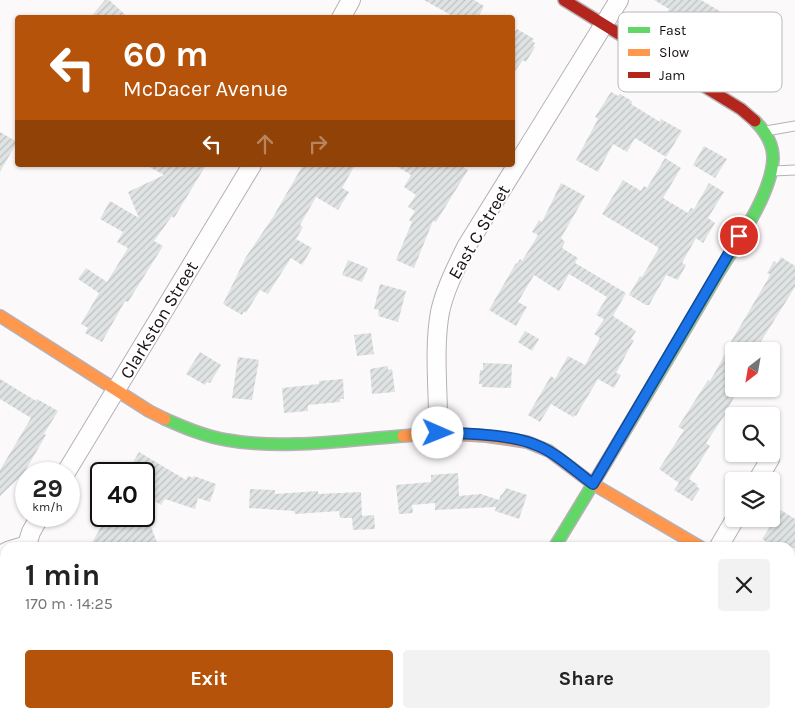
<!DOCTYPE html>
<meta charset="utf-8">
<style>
:root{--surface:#fff;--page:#f2f2f2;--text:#222;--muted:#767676;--accent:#b45309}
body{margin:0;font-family:Karla,sans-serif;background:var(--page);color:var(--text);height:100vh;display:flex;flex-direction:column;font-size:19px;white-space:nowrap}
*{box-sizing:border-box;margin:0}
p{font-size:16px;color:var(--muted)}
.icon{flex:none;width:28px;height:28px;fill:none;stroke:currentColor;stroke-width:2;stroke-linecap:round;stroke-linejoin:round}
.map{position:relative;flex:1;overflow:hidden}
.sheet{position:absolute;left:0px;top:542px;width:795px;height:176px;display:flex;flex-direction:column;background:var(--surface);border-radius:15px 15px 0 0;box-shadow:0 1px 4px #0004}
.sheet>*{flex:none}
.guide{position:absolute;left:15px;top:15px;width:500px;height:152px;border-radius:5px;box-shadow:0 1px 4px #0004;background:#b45309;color:#fff;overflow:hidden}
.needle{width:32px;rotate:211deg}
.controls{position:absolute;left:725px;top:342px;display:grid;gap:10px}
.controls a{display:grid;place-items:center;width:55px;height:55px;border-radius:5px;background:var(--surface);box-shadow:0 1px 4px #0004;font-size:25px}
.speed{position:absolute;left:15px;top:462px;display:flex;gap:10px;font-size:25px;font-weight:700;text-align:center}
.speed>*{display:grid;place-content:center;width:65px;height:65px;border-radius:50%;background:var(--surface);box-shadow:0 1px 4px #0004;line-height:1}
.speed small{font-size:12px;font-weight:400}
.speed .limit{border:2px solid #111;border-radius:8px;background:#fff;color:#111}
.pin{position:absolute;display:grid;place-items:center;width:42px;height:42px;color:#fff;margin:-21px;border:2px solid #fff;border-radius:50%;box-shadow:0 1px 5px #0007}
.me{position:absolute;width:55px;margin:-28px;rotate:91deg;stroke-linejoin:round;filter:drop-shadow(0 0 4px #0008)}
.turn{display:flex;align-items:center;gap:18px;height:105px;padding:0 25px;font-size:22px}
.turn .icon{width:65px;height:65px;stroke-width:2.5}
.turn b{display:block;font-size:35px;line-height:42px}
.lanes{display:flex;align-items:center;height:48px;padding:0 25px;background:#0003;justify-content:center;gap:25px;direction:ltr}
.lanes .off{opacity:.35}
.round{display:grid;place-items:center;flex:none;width:52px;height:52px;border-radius:5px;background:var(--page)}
.headline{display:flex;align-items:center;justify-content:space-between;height:85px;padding:0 25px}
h1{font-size:30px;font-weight:700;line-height:38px}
.button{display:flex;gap:10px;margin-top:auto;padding:10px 25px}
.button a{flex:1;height:58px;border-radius:5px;background:var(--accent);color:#fff;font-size:20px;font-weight:700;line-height:58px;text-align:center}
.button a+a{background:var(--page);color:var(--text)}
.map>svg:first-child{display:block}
</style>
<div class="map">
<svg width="795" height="718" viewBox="0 0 795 718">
<defs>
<pattern id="building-hatch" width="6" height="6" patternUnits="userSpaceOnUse" patternTransform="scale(1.25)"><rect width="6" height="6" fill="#dfe3e3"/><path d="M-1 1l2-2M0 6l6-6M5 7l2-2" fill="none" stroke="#bfc2c2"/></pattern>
</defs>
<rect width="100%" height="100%" fill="#fcf9fb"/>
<path fill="url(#building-hatch)" d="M105,0h4l20,18h-39z
M424,0h50l10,6 -6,12h-22z
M654,0h47l37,22 -3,4 11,7 -2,4 33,21 -10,16 -4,-2 -1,3 -12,-7 2,-3 -36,-22 4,-6 -28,-18 -4,6 -21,-12 2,-4z
M517,29l17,10 -2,2 3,2 -2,3 2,1 -9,15 -3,-2 -11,15v-39z
M611,92l7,4 2,-2 12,7 -1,3 29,18 1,-3 21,12 -16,26 -31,-19 -8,14 -14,-8 -15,28 -22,-12 22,-41 -3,-2z
M0,132l17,10 -17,30z
M704,146l23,13 -12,19 -22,-13z
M665,158l16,10 -18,30 25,15 3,-5 3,1 15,-26 15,9 -16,26 7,5 -12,20 -7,-5 -14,25 4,2 -8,15 -12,-5 -17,30h-3l-17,-10 11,-19 2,1 17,-29 -57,-34 21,-34 18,11 3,-5 3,2z
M146,165h60l-32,53 -2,-2 -18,25 9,5 -35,56 -3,-1 -23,41 -17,-9 3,-5 -7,-4 18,-31 -21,-14 8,-11 21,14 21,-34 -11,-6 6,-10 -23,-13 10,-18 29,17 -11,-26 36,-17z
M303,165h52l-13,23 7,4 -11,18 -22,-13 -16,28 3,2 -7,12 16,9 -10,17 -11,-7 -23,36 -8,-4 -14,23 -2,-2 -2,4 -19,-11 23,-47 27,-40z
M395,165h65l8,5 -32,52 -3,-1 -19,47 -18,-8 16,-38 -3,-2 6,-9 -7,-4 8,-12 -12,-8 7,-12z
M561,183l24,13 -24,42 4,4 -3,6 16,10 -3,5 51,30 -13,23 23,15 -5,8 3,1 -18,33 5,2 -7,13 -16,-9 -22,37 -2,-1 -1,2 -22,-13 -11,18 -12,-7 23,-39 4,3 13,-23 17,9 15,-27 -6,-4 10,-15 -8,-4 11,-18 -38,-23 -10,17 -25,-16 -16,27 9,5 -11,19 -27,-16 27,-47 1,1 3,-5 2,2 16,-26 -6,-3 7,-12 3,2z
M781,257l14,9v21l-40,64h-21v38l3,2 -11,22 -20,30 4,3 -21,33 9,6 -2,1 4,3 -8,12 -18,-11 5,-7 -20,-14 25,-39 -6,-3 30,-47 2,1 17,-30h-1l6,-11 36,-61 2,-5 -3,-1 7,-12 3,2z
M348,260l20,8 -6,14 -20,-7z
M380,284l26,7 -8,31 -20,-6 1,-6 -5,-1z
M525,331l14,8 -7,12 -14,-9z
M371,333l3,21 -17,2 -3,-21z
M200,352l21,13 -11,18 -3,-1 -2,3 -19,-11z
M238,357l21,3 -7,40 -20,-2z
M483,363l29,1 -1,24 -29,-1v-3h-3l1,-14h3z
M388,366v4l4,-1 3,23 -23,2 -2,-25z
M0,379l36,22 1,-2 21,12 -14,23 2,1 -22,38 -24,23v-26l31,-52 -31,-19z
M343,379l1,20h-4v3l-32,3v6l-24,2 -2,-25 37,-4v-3z
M139,452l47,28 2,-4 5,2 1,-2 22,8 -6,18 -12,-4 -3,11 -30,-10 -4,6 -17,-10v-21h-7l-5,-3 3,-5 -3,-2z
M458,473l1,23 22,-2 18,6 2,-6 1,1 4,-7 21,7 -8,24 -24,-8 1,-4 -61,3v-7l-23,2 1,8 -14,1 -3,-29 35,-3v-7z
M250,489l25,1v4l43,-3v3l43,-2 1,24 12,-1 1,14 -22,1 -1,-12h-12l-1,-7 -44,3 -1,-3 -45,-3z
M781,510l14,9v29h-19l-14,-9z
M107,516h40l12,32h-70z"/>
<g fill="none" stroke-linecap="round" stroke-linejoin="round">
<g stroke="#b7b0b5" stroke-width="11">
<path id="lane" d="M766,131l29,-5
M773,171l22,-1
M0,550l8,-4 20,-6
M0,584l5,3
M644,714v4"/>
</g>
<g stroke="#b7b0b5" stroke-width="20">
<path id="street" d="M341,18l10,-18
M438,433c1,-40 -5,-82 2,-121 5,-23 16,-44 26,-65l153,-247
M65,474l187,-309
M757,481l13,-22
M26,548l5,-16 9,-16
M718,548l17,-29
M790,599l5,3
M270,714l7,4
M184,718l2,-4
M451,718l2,-4"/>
</g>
<g stroke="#b7b0b5" stroke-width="14">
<path id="fast" d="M165,419c20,9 41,18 62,21 55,10 120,0 176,-4
M554,548c55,-90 109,-180 162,-271 19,-32 56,-82 57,-119 0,-15 -8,-27 -18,-37"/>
</g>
<g stroke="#b7b0b5" stroke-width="14">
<path id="slow" d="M0,316l149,95 16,8
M403,436l35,-3 48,3 41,6 22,9 44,33 109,64"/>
</g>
<g stroke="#b7b0b5" stroke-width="14">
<path id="jam" d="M564,0l177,109 14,12"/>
</g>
<use href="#lane" stroke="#fffefe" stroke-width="9"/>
<use href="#street" stroke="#fffefe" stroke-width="18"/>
<use href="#fast" stroke="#63d668" stroke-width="11"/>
<use href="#slow" stroke="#ff974d" stroke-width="11"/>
<use href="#jam" stroke="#b3261e" stroke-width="11"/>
</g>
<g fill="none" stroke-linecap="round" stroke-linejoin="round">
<g stroke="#114b97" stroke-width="12">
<path id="route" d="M438,433c28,0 72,1 98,12 21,8 39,26 57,39l146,-248"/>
</g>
<use href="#route" stroke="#1a73e8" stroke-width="9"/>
</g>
<g text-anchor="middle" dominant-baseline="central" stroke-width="4" stroke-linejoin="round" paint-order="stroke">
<g font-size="18" fill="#170f15" stroke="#fff">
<text transform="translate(479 232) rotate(-60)">East C Street</text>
<text transform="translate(159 320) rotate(-59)">Clarkston Street</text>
</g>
</g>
<rect x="618" y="12" width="164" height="80" rx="8" fill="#fff" stroke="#b9b7b9" stroke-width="1"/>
<rect x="628" y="27" width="22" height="6" fill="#63d668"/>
<rect x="628" y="49" width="22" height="7" fill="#ff974d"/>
<rect x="628" y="72" width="22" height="6" fill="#b3261e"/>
<g font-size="14" fill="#170f15">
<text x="659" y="35">Fast</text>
<text x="659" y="57">Slow</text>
<text x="659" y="80">Jam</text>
</g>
</svg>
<div class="controls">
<a><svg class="needle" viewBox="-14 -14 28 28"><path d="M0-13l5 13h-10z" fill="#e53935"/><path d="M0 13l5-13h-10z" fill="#767676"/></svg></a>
<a><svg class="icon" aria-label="search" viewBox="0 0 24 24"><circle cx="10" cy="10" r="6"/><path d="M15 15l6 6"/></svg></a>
<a><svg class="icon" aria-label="layers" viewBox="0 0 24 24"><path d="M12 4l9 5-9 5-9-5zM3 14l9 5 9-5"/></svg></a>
</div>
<div class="speed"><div>29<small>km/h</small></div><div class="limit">40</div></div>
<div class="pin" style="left:739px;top:236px;background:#d93025"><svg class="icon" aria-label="arrive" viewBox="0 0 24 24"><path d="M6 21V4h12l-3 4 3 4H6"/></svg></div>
<svg class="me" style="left:438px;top:433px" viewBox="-20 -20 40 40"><circle r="19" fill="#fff"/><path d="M0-13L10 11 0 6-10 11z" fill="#1a73e8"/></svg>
<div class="guide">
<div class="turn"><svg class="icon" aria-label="left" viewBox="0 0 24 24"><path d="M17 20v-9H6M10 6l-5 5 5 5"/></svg><div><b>60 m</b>McDacer Avenue</div></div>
<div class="lanes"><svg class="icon" aria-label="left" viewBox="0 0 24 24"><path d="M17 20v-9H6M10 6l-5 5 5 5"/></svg><svg class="icon off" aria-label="ahead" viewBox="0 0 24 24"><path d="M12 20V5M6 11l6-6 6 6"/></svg><svg class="icon off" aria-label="right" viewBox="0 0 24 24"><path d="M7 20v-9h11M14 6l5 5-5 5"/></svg></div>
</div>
<section class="sheet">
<div class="headline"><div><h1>1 min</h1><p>170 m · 14:25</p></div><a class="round"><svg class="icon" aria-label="close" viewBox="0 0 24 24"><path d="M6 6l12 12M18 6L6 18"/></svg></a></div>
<div class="button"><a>Exit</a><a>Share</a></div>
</section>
</div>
